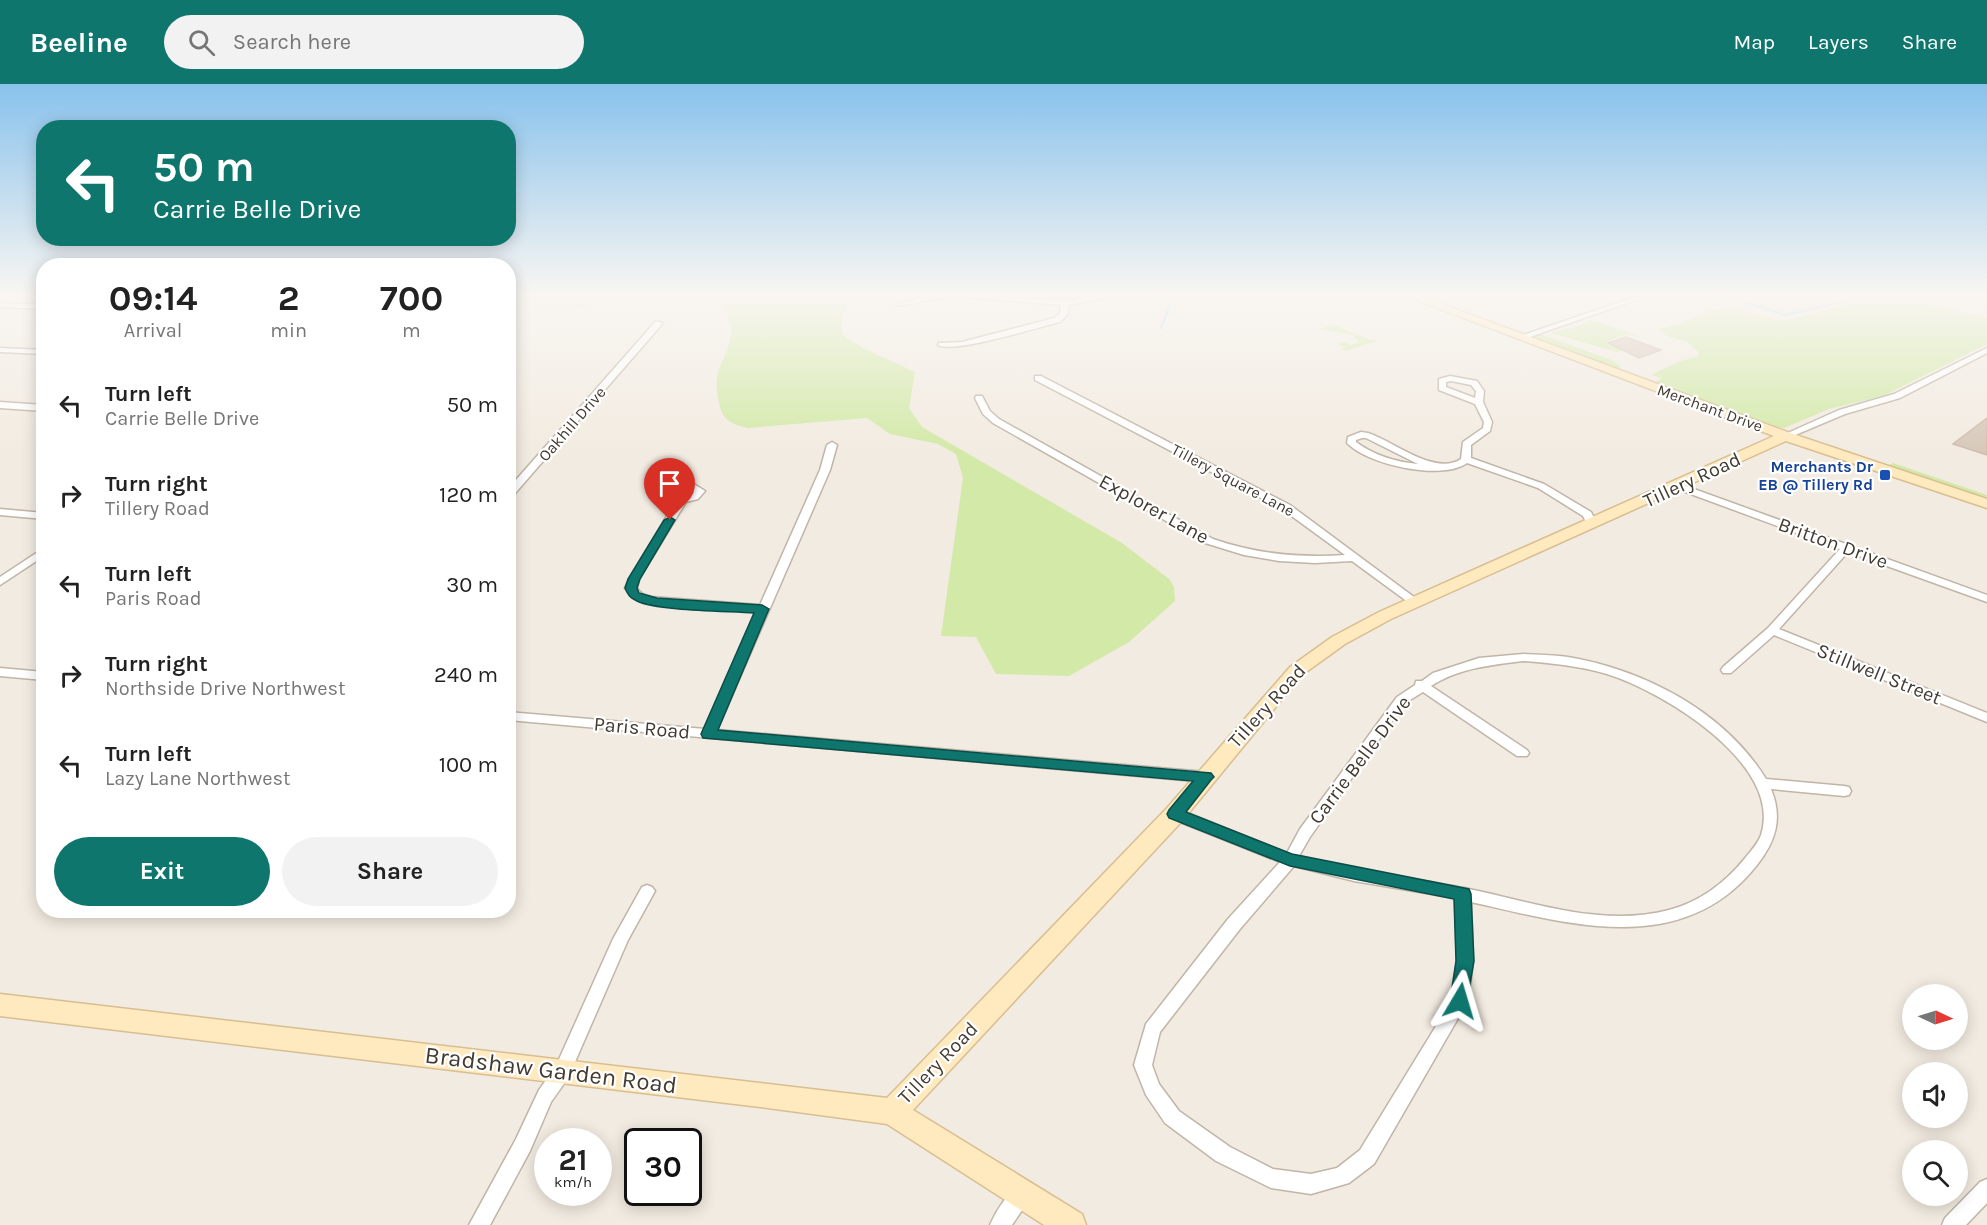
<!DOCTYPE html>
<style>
:root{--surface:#fff;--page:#f2f2f2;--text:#222;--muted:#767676;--accent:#0f766e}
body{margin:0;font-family:Karla,sans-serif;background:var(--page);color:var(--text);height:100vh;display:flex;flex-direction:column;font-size:22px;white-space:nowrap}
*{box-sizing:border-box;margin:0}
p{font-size:20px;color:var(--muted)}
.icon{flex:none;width:33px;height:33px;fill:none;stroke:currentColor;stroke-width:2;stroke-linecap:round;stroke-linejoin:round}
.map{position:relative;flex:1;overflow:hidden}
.panel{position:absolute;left:36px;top:174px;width:480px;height:660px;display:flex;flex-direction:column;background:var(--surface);border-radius:24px;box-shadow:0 3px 15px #0003}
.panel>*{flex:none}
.hud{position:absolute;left:36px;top:36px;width:480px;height:126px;border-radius:24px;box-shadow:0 3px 15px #0003;background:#0f766e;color:#fff;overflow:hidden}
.needle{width:39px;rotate:94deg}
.buttons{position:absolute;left:1902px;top:900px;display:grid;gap:12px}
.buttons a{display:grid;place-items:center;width:66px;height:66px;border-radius:50%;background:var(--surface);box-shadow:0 3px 15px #0003;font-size:30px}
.speed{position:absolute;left:534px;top:1044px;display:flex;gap:12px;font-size:30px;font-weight:700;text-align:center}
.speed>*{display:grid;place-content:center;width:78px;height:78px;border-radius:50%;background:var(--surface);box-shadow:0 3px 15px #0003;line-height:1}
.speed small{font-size:15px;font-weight:400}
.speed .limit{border:3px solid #111;border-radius:9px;background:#fff;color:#111}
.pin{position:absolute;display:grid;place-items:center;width:51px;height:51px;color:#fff;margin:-62px -26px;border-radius:50% 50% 50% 0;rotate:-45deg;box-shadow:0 0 6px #0007}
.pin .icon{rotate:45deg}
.me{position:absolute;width:66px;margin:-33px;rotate:7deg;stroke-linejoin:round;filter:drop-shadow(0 0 4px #0008)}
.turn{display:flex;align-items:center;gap:21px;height:126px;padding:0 18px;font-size:27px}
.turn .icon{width:78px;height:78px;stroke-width:2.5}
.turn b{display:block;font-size:42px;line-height:51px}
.eta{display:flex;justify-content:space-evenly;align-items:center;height:102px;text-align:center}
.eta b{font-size:36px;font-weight:700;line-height:42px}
.primary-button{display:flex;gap:12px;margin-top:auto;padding:12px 18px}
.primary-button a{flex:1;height:69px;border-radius:36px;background:var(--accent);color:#fff;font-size:24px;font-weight:700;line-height:69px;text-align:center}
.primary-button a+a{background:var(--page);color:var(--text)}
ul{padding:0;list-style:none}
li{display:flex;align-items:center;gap:18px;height:90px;padding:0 18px}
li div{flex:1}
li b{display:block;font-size:22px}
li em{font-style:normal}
header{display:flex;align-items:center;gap:36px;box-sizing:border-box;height:84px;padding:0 30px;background:var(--accent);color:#fff}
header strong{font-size:28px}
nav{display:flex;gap:33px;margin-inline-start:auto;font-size:21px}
.search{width:420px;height:54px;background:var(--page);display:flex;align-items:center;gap:15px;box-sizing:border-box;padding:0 21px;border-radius:33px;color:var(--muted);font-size:22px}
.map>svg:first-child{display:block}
</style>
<header>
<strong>Beeline</strong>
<div class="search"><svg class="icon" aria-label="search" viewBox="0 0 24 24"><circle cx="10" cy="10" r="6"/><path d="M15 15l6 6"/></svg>Search here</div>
<nav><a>Map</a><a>Layers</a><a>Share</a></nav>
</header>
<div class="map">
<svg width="1987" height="1141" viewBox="0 0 1987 1141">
<rect width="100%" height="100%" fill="#f2ebe1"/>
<path fill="#d2e9a7" d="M509,209h93l-18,14 -75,-3z
M713,209h98l39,4 -9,25 2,13 20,13 52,24 -6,36 13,19 200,116 47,36 5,8 1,14 -46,41 -60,34 -73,-2 -20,-37 -35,-1 22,-158 -7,-24 -18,-10 -48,-10 -23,-16 -119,10c-17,-4 -25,-7 -29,-25 -8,-38 7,-37 12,-68 3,-16 -11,-30 -18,-42z
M1897,213l90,21v26l-104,52 -54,13 -45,19 -9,-1 -120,-44 7,-5 -11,-3 29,-14 17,-4 2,-4 -11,-11 -21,-6 -9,-7 20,-4 30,-14 18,-3 53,12 10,-1 86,-21 27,1z
M1591,237l7,1 46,16 -18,-4 -22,9 7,-1 -2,2 19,4 -11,4 -67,-19 21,-5 11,4 -10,-4z
M1334,241l36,15h9l-34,11 -4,-2 5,-1 -9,-4 7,-2 7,3 9,-4 -6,-3v-3l-35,-6z
M1540,250l74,27 7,6 -4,2 -85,-32z
M1893,379l94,32v5l-100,-34z"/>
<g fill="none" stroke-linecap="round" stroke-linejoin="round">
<path stroke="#98d7f3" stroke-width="2" d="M1153,209l17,12 -9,23
M1715,209l71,22 83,-19"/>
</g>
<path fill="#d7c8b9" stroke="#cfbca9" stroke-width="1.5" d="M1626,253l35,13 -22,8 -31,-15z
M1987,334v37l-34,-11z"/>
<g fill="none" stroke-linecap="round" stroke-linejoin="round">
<g stroke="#c0b5a6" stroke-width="3">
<path id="street" d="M946,209l119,8 49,-8h14l-60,12v9l-8,8c-21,5 -107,32 -122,23l1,-2 23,-1 92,-24 6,-5 1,-8 -111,-9 -50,10 -4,-2z
M1647,209h9l-132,46 -7,-2z
M1977,209h10v4l-9,-3z
M0,219l44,2v4l-44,-2z
M656,237l7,2 -152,175 -3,1v-10z
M0,264l44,2v4l-44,-2z
M1987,264v5l-87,45 -55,16 -57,24h-6l-1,-2 58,-26 55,-16z
M1035,292h6l249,129 132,98 -2,2h-8l-60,-44 -37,2 -36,-2 -35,-6 -39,-12 -212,-120 -10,-9 -8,-16 1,-2h6l8,15 9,8 214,120c43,15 86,19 132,16l-63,-46 -247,-129z
M1450,292l27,5 7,10 -1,11 9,20 -2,9 -19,14v13l73,26 47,28 3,6 -1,2h-8l-2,-4 -45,-28 -71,-25c-25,18 -99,2 -120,-20l1,-6 13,-5 7,1c27,9 67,43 93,26l2,-17 20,-14 1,-6 -9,-18 -36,-14v-11zM1451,297l20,4 5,6 -1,7 -29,-11v-5zM1362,354h4l52,26c-22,-2 -43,-8 -62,-22v-2z
M0,318l44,3v6l-44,-3z
M832,358l5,3 -7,25 -113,260 489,42 5,2 2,3 -2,3 -5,2 -698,-62v-8l197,17 52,-117 -109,-9c-11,-2 -17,-5 -23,-15l4,-9 47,-78 -8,-2 -1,-7 8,-6 17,-3 13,8 -7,8 -12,3 -47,77 -2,9c3,6 8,8 15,9l108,8 60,-135 7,-25zM690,405l4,3c-4,5 -11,5 -18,3l5,-4z
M1680,400l307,111v7l-139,-50 -69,77 208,84v9l-213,-87 -43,38h-8l-2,-3 2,-3 45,-39 72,-79 -163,-60 -2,-2z
M0,425l44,4v6l-44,-4z
M44,464v8l-44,29v-8z
M1523,570c15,1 30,1 45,3 76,13 156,54 198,122l78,7 5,1 2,4 -2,4 -5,1 -73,-7c12,29 5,52 -14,76 -74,94 -188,59 -286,37l2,59 -5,40 -94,163 -25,19 -38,11 -40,-6 -55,-27 -51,-38 -19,-28 -12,-30 12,-41 82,-105 52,-57 -110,-44 -2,-4 2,-4 5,-1 5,1 107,43 13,-24 97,-132 18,-12 1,-4h6l11,-8 46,-15zM1523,577c28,2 56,5 84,13 55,17 177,90 154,161 -3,8 -9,15 -15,22 -20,25 -46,45 -77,53 -68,18 -139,-9 -205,-22 -55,-11 -111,-16 -165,-32l11,-19 95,-134 18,-11 94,64h10l2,-3 -2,-3 -96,-64c28,-18 60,-21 92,-25zM1294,782l60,15 101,17 2,63 -5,39 -92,150 -23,18 -26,6 -38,-5 -43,-22 -51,-36 -20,-27 -7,-19 8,-33 80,-103z
M0,584l44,4v8l-44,-4z
M647,801l5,2 3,4 -27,49 -60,138 -17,24 -21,49 -40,74h-21l47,-86 23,-49 17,-24 57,-127 29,-52z
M1987,1095v24l-21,22h-24l3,-7 35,-36z
M1023,1100l7,3 3,7 -21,31h-22c6,-14 19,-35 33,-41z"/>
</g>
<g stroke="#d8be90" stroke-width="3">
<path id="secondary" d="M1398,209h14l378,140 197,66v9l-201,-67 -395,178 -46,25 -43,31 -119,145 -270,290 169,104 4,11h-42l-157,-101 -127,-17 -760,-91v-22l887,104 280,-290 123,-141 42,-30 47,-25 395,-176z"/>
</g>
<use href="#street" fill="#fff" fill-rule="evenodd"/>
<use href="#secondary" fill="#ffe9be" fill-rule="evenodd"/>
</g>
<linearGradient id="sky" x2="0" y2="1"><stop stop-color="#88c2ec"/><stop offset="0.57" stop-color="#f9f6f2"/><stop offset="1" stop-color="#f9f6f2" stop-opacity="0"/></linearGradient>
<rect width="1987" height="369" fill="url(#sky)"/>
<path fill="#0f766e" stroke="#0a4d48" stroke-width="1.5" d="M670,433l5,3 -35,59 -3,9 2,5 18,5 105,7 7,4 -51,121 493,43 3,4 -3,3 -25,32 106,42 177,35 2,5 3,67 -8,46 -6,2 -7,-2 -3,-6 6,-40 -2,-62 -164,-33 -121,-48 -2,-4 2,-4 24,-29 -490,-43 -2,-4 53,-121c-26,-2 -97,-2 -117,-12 -7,-3 -9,-6 -12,-13l3,-9 36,-59z"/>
<rect fill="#1a4fb4" stroke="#fff" stroke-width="2" x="1879" y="385" width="12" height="12" rx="3"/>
<g text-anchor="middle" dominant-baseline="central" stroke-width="4.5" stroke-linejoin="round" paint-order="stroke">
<g font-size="16" fill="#433b32" stroke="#fff">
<text transform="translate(1710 324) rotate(20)">Merchant Drive</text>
<text transform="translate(572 340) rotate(-49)">Oakhill Drive</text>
<text transform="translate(1233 396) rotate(28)">Tillery Square Lane</text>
</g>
<g font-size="16" font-weight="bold" fill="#164399" stroke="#fff" text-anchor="end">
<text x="1873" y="382">Merchants Dr<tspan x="1873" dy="18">EB @ Tillery Rd</tspan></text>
</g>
<g font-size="20" fill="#433b32" stroke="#fff">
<text transform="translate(1692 396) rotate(-25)">Tillery Road</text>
<text transform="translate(1154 425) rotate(29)">Explorer Lane</text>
<text transform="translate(1833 459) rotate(20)">Britton Drive</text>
<text transform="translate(1879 590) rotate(22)">Stillwell Street</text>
<text transform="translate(1267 622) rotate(-48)">Tillery Road</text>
<text transform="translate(642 644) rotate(5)">Paris Road</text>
<text transform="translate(1360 676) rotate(-53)">Carrie Belle Drive</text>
<text transform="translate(938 979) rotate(-46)">Tillery Road</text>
</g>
<g font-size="24" fill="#433b32" stroke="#fff">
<text transform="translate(551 986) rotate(7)">Bradshaw Garden Road</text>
</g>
</g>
</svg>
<div class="buttons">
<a><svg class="needle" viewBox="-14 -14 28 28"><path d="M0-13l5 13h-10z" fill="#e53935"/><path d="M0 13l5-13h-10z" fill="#767676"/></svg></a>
<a><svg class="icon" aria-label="sound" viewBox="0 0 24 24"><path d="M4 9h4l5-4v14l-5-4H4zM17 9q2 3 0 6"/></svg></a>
<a><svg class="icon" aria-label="search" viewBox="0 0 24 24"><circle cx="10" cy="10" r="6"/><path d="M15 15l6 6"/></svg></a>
</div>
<div class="speed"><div>21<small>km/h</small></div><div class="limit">30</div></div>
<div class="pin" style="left:670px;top:436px;background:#d93025"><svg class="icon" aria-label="arrive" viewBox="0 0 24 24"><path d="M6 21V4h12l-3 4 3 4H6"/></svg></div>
<svg class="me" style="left:1460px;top:917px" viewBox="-20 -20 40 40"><path d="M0-17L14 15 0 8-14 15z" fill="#0f766e" stroke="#fff" stroke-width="4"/></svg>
<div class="hud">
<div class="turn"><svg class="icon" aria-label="left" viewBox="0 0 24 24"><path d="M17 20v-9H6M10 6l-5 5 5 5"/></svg><div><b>50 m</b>Carrie Belle Drive</div></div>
</div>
<section class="panel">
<div class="eta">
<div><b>09:14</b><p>Arrival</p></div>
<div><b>2</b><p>min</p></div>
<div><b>700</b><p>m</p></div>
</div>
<ul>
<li><svg class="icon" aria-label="left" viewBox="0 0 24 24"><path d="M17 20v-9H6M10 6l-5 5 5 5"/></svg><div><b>Turn left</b><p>Carrie Belle Drive</p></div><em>50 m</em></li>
<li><svg class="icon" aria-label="right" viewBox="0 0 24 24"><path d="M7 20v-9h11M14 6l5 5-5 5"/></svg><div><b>Turn right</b><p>Tillery Road</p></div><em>120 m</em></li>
<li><svg class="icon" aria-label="left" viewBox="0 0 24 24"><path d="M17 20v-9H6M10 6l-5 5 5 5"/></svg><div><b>Turn left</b><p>Paris Road</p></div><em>30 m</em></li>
<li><svg class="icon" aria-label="right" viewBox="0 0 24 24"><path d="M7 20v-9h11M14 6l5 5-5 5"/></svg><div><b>Turn right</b><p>Northside Drive Northwest</p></div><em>240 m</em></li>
<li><svg class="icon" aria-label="left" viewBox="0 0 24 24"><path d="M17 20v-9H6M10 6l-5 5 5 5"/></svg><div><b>Turn left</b><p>Lazy Lane Northwest</p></div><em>100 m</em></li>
</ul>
<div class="primary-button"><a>Exit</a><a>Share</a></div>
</section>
</div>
